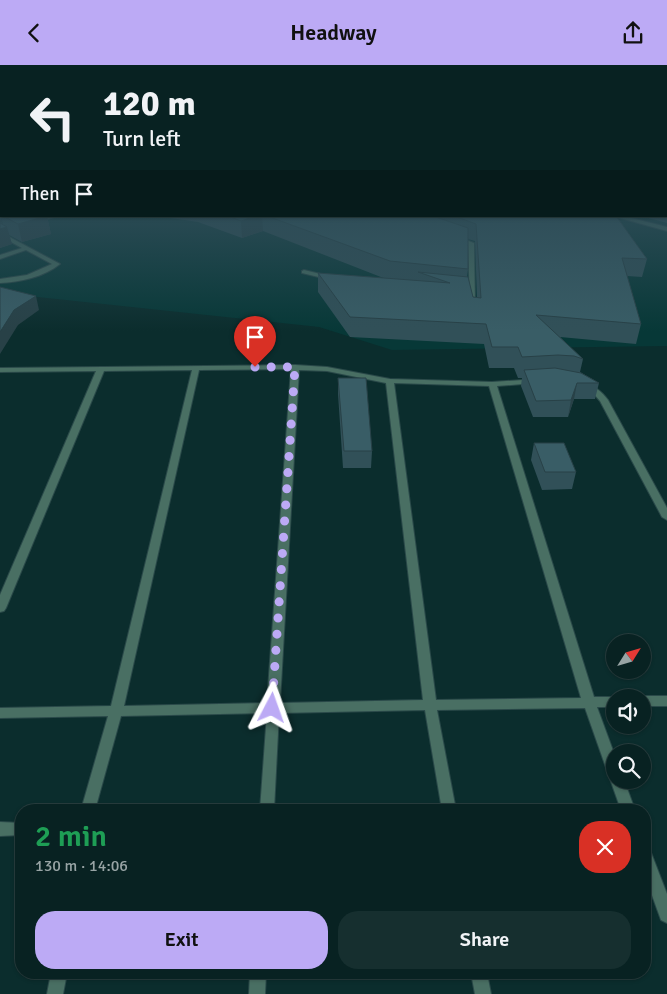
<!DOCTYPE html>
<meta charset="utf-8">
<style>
:root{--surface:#082222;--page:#162f2f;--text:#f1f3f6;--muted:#98a4a5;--line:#293f40;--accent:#bcaaf5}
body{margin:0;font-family:Signika,sans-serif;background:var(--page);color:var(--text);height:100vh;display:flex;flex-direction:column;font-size:19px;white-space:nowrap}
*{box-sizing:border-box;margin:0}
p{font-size:16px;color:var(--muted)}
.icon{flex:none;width:28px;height:28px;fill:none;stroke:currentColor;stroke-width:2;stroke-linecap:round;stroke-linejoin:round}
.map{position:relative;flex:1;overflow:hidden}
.details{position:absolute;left:15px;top:739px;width:636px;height:175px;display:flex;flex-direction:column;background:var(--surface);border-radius:20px;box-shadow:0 1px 4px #0004,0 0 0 1px var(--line)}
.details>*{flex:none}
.guide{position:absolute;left:0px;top:0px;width:668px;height:152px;box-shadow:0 1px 4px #0004,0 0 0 1px var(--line);background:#082222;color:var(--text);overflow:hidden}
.needle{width:32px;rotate:53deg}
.buttons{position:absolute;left:606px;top:569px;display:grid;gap:10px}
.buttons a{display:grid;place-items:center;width:45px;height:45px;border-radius:50%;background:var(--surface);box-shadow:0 1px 4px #0004,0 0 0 1px var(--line);font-size:25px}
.pin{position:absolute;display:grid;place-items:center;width:42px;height:42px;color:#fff;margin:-51px -21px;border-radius:50% 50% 50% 0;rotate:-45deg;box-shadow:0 0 5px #0007}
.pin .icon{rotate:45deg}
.me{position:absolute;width:55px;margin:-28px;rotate:4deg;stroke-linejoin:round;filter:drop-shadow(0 0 4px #0008)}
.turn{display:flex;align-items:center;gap:18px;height:105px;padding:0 20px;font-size:22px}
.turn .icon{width:65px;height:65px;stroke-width:2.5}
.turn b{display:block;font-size:35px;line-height:42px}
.then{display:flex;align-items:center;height:48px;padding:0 20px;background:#0003;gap:10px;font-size:19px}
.round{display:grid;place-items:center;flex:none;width:52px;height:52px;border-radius:20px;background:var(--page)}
.overview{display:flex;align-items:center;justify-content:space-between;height:85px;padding:0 20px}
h1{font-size:30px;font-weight:600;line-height:38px;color:#1e9e55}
.action{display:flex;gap:10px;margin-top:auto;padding:10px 20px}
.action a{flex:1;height:58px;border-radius:20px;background:var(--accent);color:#111;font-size:20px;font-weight:600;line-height:58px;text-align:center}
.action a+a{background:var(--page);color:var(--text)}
header{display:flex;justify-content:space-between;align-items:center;height:65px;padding:0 20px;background:var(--accent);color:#111;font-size:22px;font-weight:600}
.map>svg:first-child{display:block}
</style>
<header><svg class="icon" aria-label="back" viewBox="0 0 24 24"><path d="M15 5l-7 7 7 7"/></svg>Headway<svg class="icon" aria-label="share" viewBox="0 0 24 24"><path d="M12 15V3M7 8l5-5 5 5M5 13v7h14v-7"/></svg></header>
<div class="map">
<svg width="667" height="929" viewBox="0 0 667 929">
<rect width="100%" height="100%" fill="#0b2d2d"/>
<path fill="#073837" d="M0,136l1,15h665l1,-15v145l-275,4 -73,-23 -319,-34z"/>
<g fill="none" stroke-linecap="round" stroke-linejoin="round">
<g stroke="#2a4949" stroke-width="2">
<path id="lane" d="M47,151h10l-22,7 -3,-2z
M613,151h10l44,11v4z
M0,167l60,32c-16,13 -40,18 -60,19v-4l27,-4 25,-11 -26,-14 -26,9v-4l22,-7 -22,-12z
M455,171l19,7 1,60 -5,-1 -2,-58 -15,-5v-2z
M304,205l29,7 1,1 -3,2 -29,-7v-2z"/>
</g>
<g stroke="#2a4949" stroke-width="2">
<path id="street" d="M295,300l32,2 63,12 102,3 46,-3v4h-3l-38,3 97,311h22h-1v10h-18l18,49v24h9l11,30h-14l-36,-102 -148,2 19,100h-14l-17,-100 -146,3 -5,97h-14l7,-97 -146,3 -26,94h-14l27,-94 -108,2v-10l111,-2 81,-336 -88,1 -98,237 -2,3 -4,1v-17l96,-224 -96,1v-4zM291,304l-24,334 -143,3 75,-336zM299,305l28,1 59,12 37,317 -143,3zM394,318l95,3 92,312 -145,2z
M583,320c11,-1 19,7 25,15l59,108v12l-5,-3 -62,-116 -6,-7 -11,-5z
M642,631h25v10h-25v-9h-4z
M0,757l21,1v12l-21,1z
M645,783l5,2 17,44v29l-6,-3 -16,-44z
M51,908h16l-4,21h-16z
M250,908h16l-1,21h-16z
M471,908h16l4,21h-16z"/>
</g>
<use href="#lane" fill="#496f63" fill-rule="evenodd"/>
<use href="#street" fill="#496f63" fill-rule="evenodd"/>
</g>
<path fill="#315058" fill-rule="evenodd" d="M666,136h1v22l-26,-7h25z
M0,139h1v12h46l4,18 -29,8 -13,-7 3,9 -12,4z
M157,151h459l31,43 -5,18 -15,-1 14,48 -5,20 -76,-7 23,22 -3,13 19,11 -4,16h-21l-6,18h-35l-12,-31 1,-8h-4l-4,-10h-25l-5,-24 -134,-7 -32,-45v-19l68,6 -123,-48 -21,7 -44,-16zM468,174l7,2 2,56h-4l-6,-20 1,-8z
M338,313l34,73 -1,17h-28l-5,-74z
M534,378l42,29 -4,17 -30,1 -11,-30z"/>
<path fill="#284147" d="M1,143v7l2,10 -3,1v-17z
M47,151l4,18 -29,8 -4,-18z
M256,151h6l1,15 -21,7 -1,-17z
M7,162l5,17 -12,4v-19z
M36,231l3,14 -21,15 -18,29v-22l14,-22z
M577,318l-3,16 -6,18 3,-17z"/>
<path fill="#395d66" stroke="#284147" d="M3,151h44l-29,8z
M228,151h28l-15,5z
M267,151h166l35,12v41l-78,-8z
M454,151h162l31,43 -25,-1 19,66 -105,-9 47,44 -9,-3 -16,-1 -36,2 -4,-10h-26l-6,-23 -136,-7 -32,-44 132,10 -32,-11 50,5 5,20 8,1 -5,-74z
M0,158l7,4 -7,2z
M0,222l36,9 -22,14 -14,22z
M555,303l26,5 18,10h-22l-6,17 -35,1 -12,-31z
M338,313h28l6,73h-28z
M534,378h30l12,29h-31z"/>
<linearGradient id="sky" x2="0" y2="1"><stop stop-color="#061919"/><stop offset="0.51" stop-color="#2e4c57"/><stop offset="1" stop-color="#2e4c57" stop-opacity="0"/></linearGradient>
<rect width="667" height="266" fill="url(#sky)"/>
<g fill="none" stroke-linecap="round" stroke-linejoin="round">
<path stroke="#bcaaf5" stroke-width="9" stroke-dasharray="0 16.2" d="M255,302h40l-23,341"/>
</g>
</svg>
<div class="buttons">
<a><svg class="needle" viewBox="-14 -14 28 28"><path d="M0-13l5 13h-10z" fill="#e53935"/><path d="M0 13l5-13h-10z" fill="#98a4a5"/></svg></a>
<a><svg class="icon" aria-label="sound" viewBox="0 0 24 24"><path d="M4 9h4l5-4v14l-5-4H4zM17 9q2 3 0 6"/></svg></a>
<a><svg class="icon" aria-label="search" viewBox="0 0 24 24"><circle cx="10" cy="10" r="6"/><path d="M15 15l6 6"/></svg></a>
</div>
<div class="pin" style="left:255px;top:302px;background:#d93025"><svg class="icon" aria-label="arrive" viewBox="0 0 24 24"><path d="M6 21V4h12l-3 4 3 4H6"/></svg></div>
<svg class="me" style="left:272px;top:643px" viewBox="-20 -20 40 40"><path d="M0-17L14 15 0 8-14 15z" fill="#bcaaf5" stroke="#fff" stroke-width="4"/></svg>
<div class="guide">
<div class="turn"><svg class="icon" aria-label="left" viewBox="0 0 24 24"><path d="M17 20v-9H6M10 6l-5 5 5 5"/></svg><div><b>120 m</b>Turn left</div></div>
<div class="then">Then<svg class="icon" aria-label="arrive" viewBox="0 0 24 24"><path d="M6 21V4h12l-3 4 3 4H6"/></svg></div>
</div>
<section class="details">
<div class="overview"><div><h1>2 min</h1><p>130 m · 14:06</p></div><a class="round" style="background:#d93025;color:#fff"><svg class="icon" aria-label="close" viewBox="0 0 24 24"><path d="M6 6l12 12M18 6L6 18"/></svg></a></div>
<div class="action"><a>Exit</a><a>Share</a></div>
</section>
</div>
